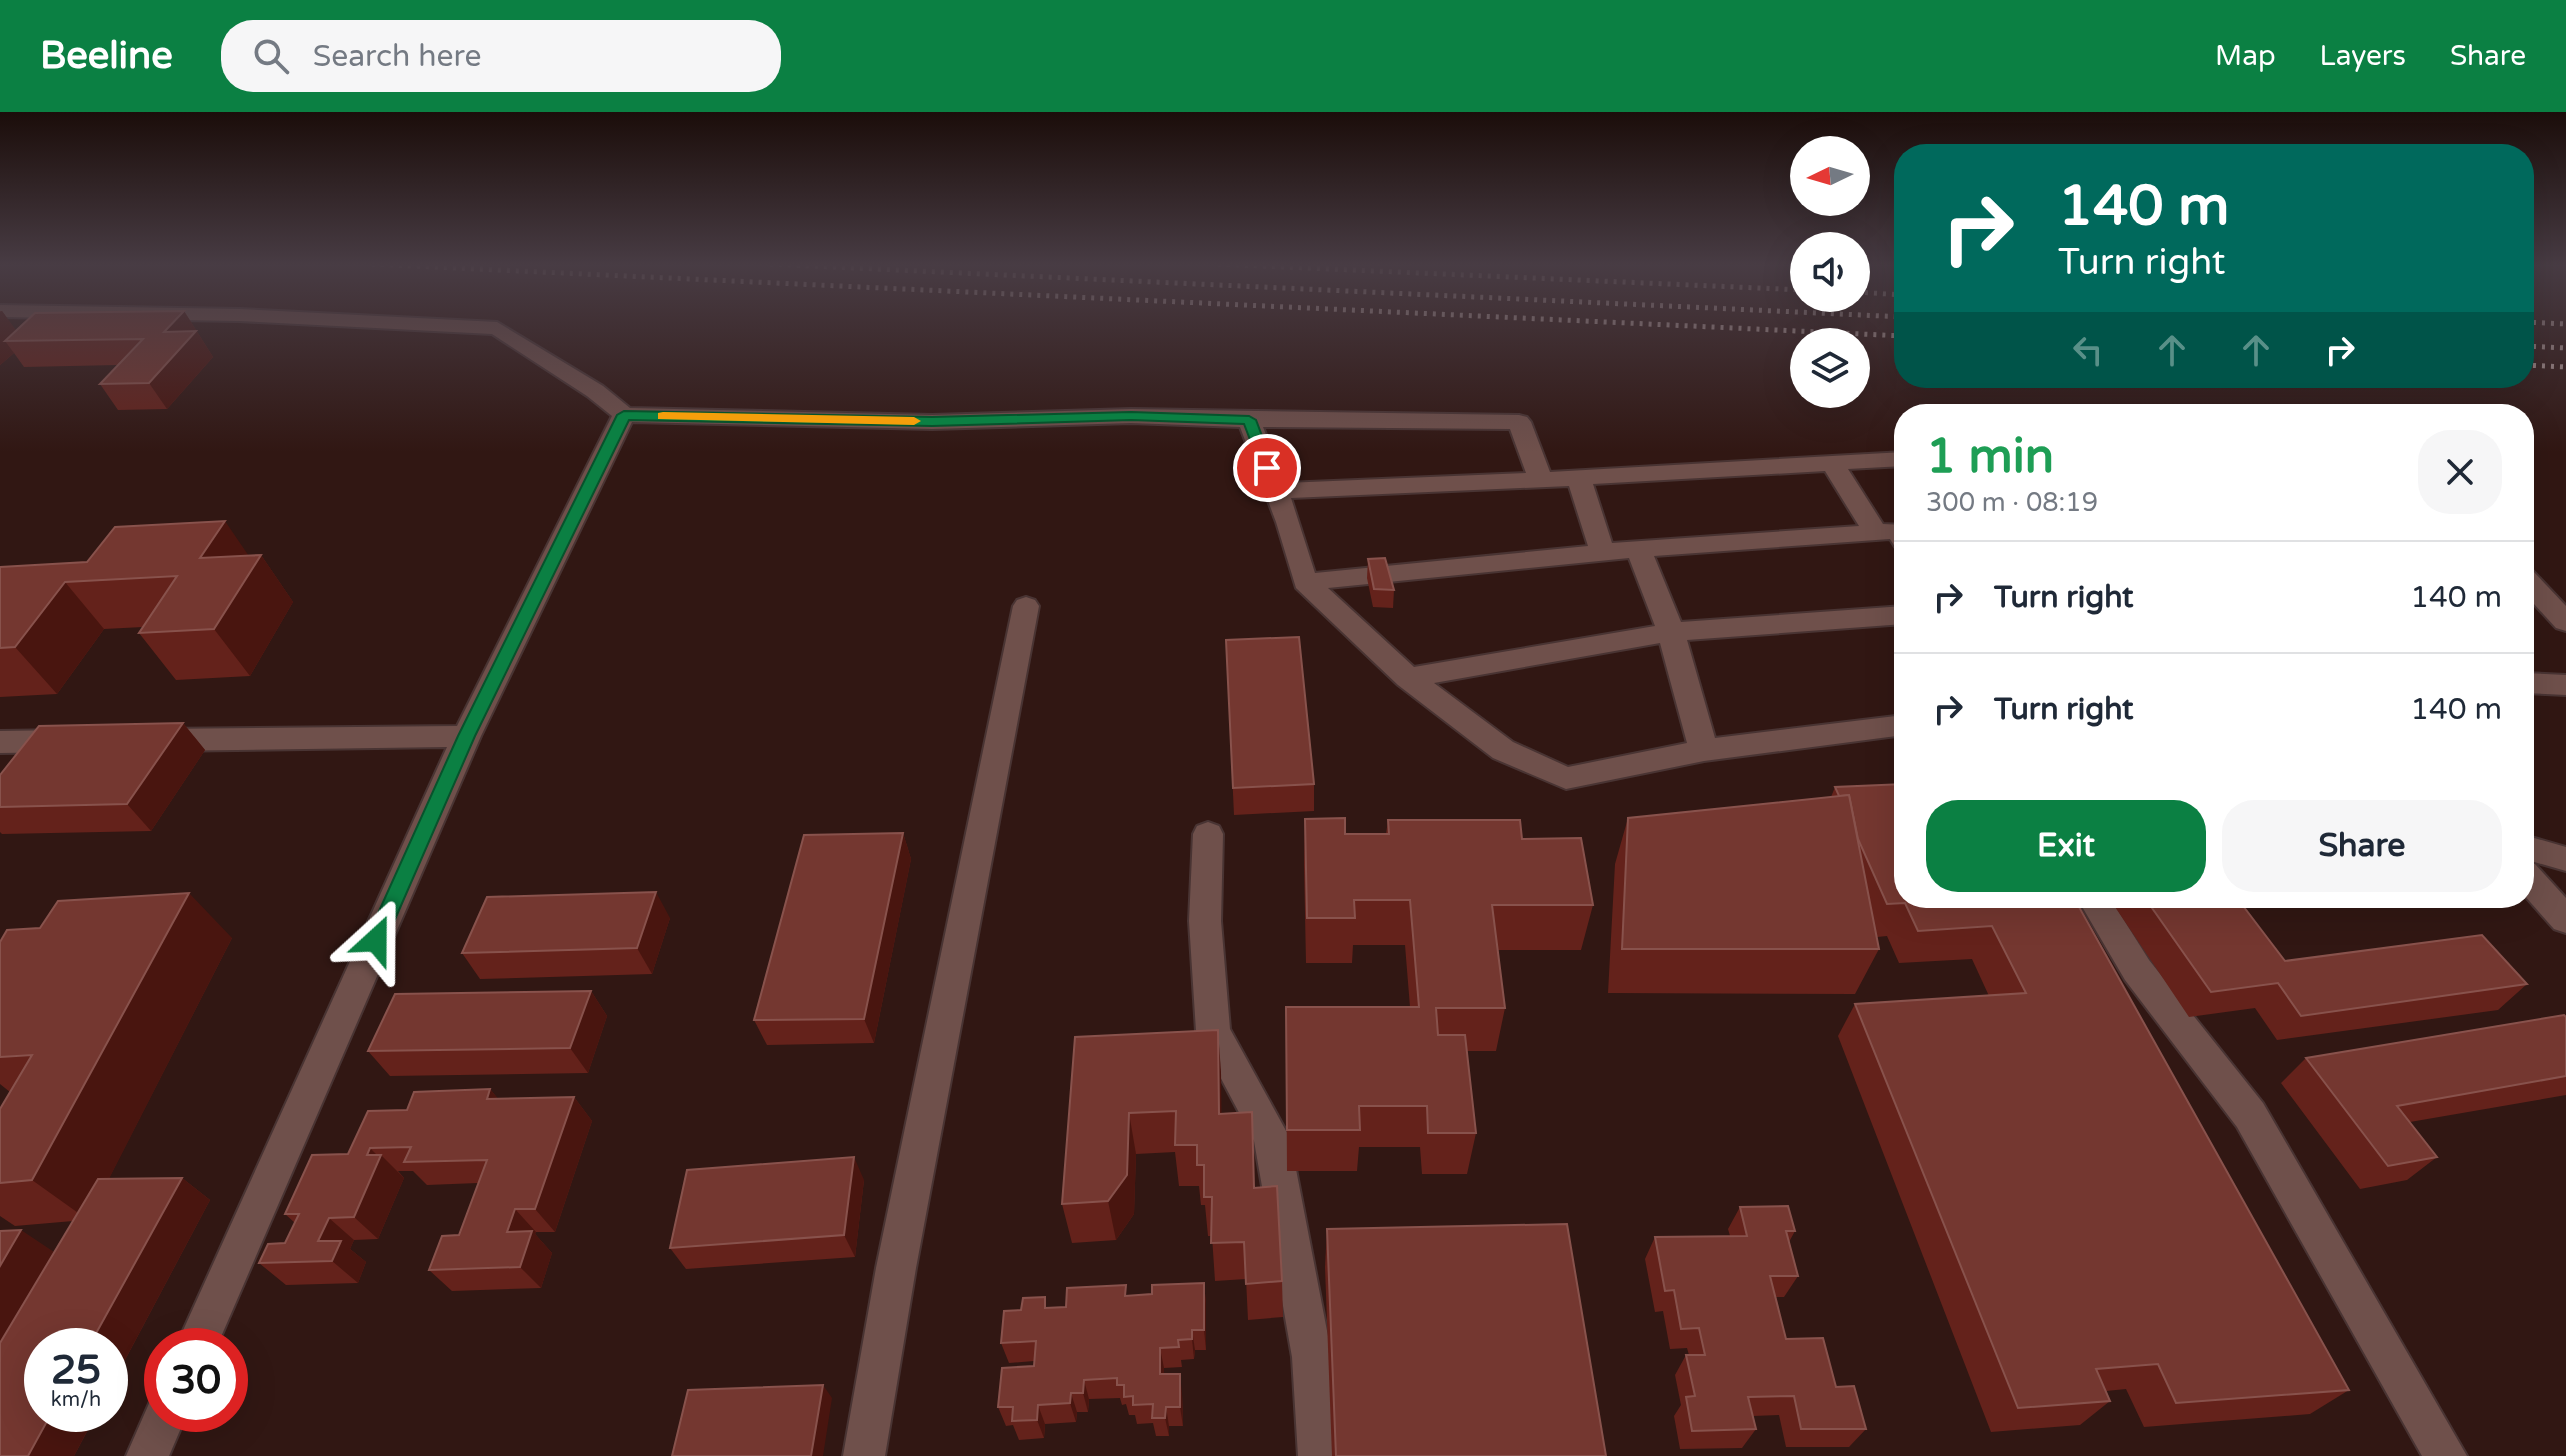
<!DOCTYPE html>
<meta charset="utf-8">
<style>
:root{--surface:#fff;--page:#f6f6f7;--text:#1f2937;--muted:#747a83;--line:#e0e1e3;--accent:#0b8043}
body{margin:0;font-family:"Varela Round",sans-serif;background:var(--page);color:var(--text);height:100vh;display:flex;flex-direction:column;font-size:30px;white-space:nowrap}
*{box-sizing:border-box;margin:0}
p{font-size:26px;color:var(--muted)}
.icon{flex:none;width:44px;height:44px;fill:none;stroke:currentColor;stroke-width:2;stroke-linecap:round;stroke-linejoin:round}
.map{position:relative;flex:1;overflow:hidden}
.panel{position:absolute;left:1894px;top:292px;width:640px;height:504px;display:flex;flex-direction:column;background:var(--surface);border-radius:32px;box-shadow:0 8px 32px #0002}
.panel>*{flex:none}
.guide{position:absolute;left:1894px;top:32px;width:640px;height:244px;border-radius:32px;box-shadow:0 8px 32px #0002;background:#00695c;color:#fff;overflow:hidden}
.needle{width:52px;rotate:265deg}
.controls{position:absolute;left:1790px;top:24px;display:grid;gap:16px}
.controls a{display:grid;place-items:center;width:80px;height:80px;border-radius:50%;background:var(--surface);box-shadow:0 8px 32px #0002;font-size:40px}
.speed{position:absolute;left:24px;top:1216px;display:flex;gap:16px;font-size:40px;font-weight:700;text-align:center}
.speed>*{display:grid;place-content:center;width:104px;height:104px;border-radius:50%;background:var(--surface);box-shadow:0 8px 32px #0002;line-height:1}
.speed small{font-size:20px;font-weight:400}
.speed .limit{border:12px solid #d22;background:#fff;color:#111}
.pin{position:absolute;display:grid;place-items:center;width:68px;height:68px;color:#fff;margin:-34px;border:4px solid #fff;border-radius:50%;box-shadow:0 2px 8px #0007}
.me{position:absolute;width:88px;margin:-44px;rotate:24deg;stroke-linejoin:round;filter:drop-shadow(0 0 6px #0008)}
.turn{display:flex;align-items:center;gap:28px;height:168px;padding:0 32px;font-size:36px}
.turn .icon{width:104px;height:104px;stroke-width:2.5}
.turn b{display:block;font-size:56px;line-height:68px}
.lanes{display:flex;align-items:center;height:76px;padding:0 32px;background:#0003;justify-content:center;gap:40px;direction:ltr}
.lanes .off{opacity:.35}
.round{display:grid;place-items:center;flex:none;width:84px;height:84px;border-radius:32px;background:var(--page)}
.summary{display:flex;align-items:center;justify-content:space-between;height:136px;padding:0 32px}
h1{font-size:48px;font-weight:800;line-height:60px;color:#1e9e55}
.action{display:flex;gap:16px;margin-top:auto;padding:16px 32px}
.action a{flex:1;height:92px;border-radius:32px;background:var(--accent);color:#fff;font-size:32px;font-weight:800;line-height:92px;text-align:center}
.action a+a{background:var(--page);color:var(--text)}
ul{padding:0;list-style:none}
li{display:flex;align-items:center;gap:24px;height:112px;padding:0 32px;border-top:2px solid var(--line)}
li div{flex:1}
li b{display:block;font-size:30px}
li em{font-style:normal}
header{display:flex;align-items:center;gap:48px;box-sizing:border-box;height:112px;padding:0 40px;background:var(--accent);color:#fff}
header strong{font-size:38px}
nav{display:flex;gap:44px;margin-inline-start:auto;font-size:28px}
.search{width:560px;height:72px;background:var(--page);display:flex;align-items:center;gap:20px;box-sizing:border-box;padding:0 28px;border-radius:32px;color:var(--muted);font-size:30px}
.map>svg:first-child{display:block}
</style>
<header>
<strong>Beeline</strong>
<div class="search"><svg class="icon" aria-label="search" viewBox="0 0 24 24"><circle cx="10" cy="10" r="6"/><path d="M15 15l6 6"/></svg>Search here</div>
<nav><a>Map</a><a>Layers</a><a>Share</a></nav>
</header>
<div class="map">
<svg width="2566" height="1344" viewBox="0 0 2566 1344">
<rect width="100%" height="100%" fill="#311713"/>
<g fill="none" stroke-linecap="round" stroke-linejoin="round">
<g stroke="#493433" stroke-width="4">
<g id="minor">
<path d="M0 193 239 197 497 210 603 274 630 296 932 303 1131 297 1519 303 1527 305 1531 310 1550 360 1904 340V354L1848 357 1883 412 1904 413V437L1895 435 1890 427 1654 444 1681 510 1904 494V512L1687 528 1715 626 1904 603V623L1704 649 1566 677 1493 646 1398 573 1296 476 1276 410 1240 315 1131 311 932 317 632 310 481 624 217 1234H176L447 635 158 639 148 635 143 628 148 621 158 617 457 614 612 304 587 284 492 222 239 209 0 205ZM1263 315 1510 317 1526 361 1285 371ZM1825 359 1859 414 1612 431 1593 372ZM1569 374 1588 434 1315 461 1291 386ZM1629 446 1655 514 1414 555 1328 476ZM1660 531 1687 631 1568 655 1513 630 1434 571Z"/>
<polygon points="2524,457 2533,459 2566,494 2566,519 2556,516 2524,481"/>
<polygon points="1026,485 1035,488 1039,494 916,1156 885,1344 843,1344 876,1156 1013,494 1017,488"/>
<polygon points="2524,561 2566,563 2566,583 2524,581"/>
<polygon points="66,618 76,622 81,629 76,636 66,640 0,641 0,619"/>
<polygon points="1208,710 1219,714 1223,722 1221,809 1230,917 1290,1026 1332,1245 1340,1344 1298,1344 1292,1245 1254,1029 1196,919 1189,809 1193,722 1197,714"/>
<polygon points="2524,723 2566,735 2566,759 2524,747"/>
<polygon points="2524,749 2535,752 2566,786 2566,821 2554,817 2524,783"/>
<polygon points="2077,786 2110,786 2149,848 2263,991 2467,1344 2422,1344 2237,1015 2125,868"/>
<polygon points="162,1283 162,1302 187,1302 169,1344 126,1344 151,1287"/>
</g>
</g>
<use href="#minor" fill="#6f504b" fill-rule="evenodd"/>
<g stroke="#b9a39f" stroke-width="5" stroke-dasharray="3 6" stroke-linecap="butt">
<polyline points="372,152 1904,224"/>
<polyline points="770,152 1904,205"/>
<polyline points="1218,152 1804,178"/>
<polyline points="1856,180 1904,183"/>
<polyline points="2524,210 2566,212"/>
<polyline points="2524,234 2566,236"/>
<polyline points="2524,253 2566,255"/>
</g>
</g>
<g fill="#64221b">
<polygon points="0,199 2,199 16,219 184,199 213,245 167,297 118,298 100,272 118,253 24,255 14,241 0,253"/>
<polygon points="261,443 293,490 250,564 176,568 139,521 143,515 104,517 57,582 0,585 0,455"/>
<polygon points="1368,447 1394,478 1393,496 1373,495 1367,466"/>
<polygon points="1226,528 1314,672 1314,699 1234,703"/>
<polygon points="183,611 205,638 151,719 2,722 0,720 0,663"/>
<polygon points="1835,675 2074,786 2349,1278 2310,1302 2144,1315 2126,1277 2106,1279 2110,1289 2080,1313 1991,1320 1838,924 1855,892 1989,884 1972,847 1899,851 1887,824 1877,825 1879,837 1855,882 1608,881 1615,752 1628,706 1831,685"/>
<polygon points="1305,707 1345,722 1386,722 1388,708 1522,727 1593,793 1581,838 1498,838 1505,896 1496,939 1467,939 1476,1021 1467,1062 1422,1062 1420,1035 1359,1035 1357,1059 1287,1059 1286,895 1410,895 1405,833 1353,833 1352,851 1306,851 1304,753"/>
<polygon points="903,721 911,747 874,931 767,933 754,908"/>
<polygon points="2109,786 2237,786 2285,849 2527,872 2498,898 2277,928 2255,896 2189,905"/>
<polygon points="670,806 652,862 480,867 462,841"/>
<polygon points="232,826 109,1066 182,1066 210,1088 74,1344 0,1344 54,1140 73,1109 15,1114 0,1104 0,997 10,980 0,972 0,830"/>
<polygon points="591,879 607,904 588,961 390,964 368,939"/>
<polygon points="2566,905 2566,983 2410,1010 2437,1045 2407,1068 2360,1077 2281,971 2306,946"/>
<polygon points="1075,925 1221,960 1221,1002 1255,1076 1282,1169 1283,1205 1248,1208 1246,1167 1215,1169 1212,1124 1208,1124 1205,1093 1201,1093 1199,1074 1179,1074 1175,1040 1136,1042 1134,1102 1116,1128 1072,1131 1062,1092"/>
<polygon points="490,977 498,987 574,985 592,1009 555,1120 536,1120 535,1122 552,1141 541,1176 452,1179 429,1158 459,1123 478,1071 427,1073 413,1059 398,1059 404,1066 378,1127 354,1128 350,1137 366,1150 358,1171 286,1173 259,1151 285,1131 295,1111 285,1102 348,1042 407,998"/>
<polygon points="864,1068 855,1145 686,1157 670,1136"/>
<polygon points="1740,1095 1795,1119 1789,1130 1798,1164 1784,1185 1776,1185 1786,1227 1836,1275 1866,1317 1849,1335 1786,1335 1779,1303 1753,1304 1756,1317 1742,1336 1680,1337 1674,1304 1681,1293 1675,1263 1686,1243 1689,1243 1687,1236 1670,1237 1663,1199 1655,1200 1645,1147 1655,1125 1730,1124 1728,1117"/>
<polygon points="1327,1117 1606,1344 1332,1344 1325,1155"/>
<polygon points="1204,1171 1206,1192 1206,1238 1195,1238 1194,1247 1181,1248 1182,1255 1164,1256 1164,1262 1182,1281 1183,1314 1169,1314 1169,1324 1156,1324 1153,1311 1137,1312 1135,1303 1129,1303 1126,1292 1122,1293 1120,1286 1089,1287 1088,1300 1077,1300 1076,1310 1045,1312 1044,1326 1019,1328 1013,1313 1006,1314 998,1295 1034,1254 1034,1249 1009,1251 1001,1231 1048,1196 1066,1195 1128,1184 1152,1182"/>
</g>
<g fill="#49150f">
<polygon points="2,199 24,229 5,229 14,241 0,253 0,200"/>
<polygon points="184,199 213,245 167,297 149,271 164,220"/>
<polygon points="225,409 255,453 261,443 293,490 250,564 214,517 200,446"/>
<polygon points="65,470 104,517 57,582 15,535"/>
<polygon points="183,611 205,638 151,719 127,692"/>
<polygon points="903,721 911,747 874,931 864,907"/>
<polygon points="656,780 670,806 652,862 637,836"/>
<polygon points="189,781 232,826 88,1108 32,1068"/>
<polygon points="591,879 607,904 588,961 570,936"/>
<polygon points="1218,918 1221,960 1222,1043 1219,1002"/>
<polygon points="490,977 510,1001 487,987"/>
<polygon points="574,985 592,1009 555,1120 535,1097"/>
<polygon points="1129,1001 1136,1042 1134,1102 1116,1128 1108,1089"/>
<polygon points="370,1036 380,1046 381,1043 404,1066 378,1127 354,1105 367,1043"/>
<polygon points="854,1045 864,1068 855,1145 844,1123"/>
<polygon points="182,1066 210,1088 110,1276 110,1234 89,1234"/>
<polygon points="515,1097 536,1120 535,1122 552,1141 541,1176 520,1155 507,1120"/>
<polygon points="329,1106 354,1128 350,1137 366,1150 358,1171 332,1149 318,1129"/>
<polygon points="21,1118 54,1140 0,1237 0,1154"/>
<polygon points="1204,1171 1206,1192 1206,1238 1204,1218"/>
<polygon points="1192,1218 1195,1238 1194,1247 1192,1227"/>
<polygon points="1160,1236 1164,1256 1164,1282 1160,1262"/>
<polygon points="1180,1262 1182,1281 1183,1314 1180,1295"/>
<polygon points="1084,1268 1089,1287 1088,1300 1083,1281"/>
<polygon points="823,1273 832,1286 823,1344 811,1344"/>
<polygon points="1071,1281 1077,1300 1076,1310 1070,1291"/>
<polygon points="1038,1293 1045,1312 1044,1326 1037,1308"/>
<polygon points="1166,1295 1169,1314 1169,1324 1165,1306"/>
<polygon points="51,1302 96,1302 74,1344 28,1344"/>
</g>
<g fill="#743730" stroke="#88524c" stroke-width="2">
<polygon points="184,199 164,220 196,219 149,271 100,272 143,227 5,229 35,201"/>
<polygon points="225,409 200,446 261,443 214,517 139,521 177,464 65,470 15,535 0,536 0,455 87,450 115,415"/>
<polygon points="1385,446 1394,478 1374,477 1368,447"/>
<polygon points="1299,525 1314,672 1233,676 1226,528"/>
<polygon points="183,611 127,692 0,695 0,663 39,614"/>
<polygon points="1904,672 1904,786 2074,786 2349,1278 2176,1291 2158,1252 2096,1257 2110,1289 2018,1296 1855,892 2026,881 1992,814 1918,819 1905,791 1887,792 1858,727 1849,683 1839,684 1835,675"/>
<polygon points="1849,683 1879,837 1622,837 1628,706"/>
<polygon points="1345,706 1345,722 1389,722 1388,708 1520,708 1522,727 1581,726 1593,793 1492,793 1505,896 1436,896 1438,923 1465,923 1476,1021 1428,1021 1427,994 1359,994 1360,1018 1287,1018 1286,895 1419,895 1410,788 1354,788 1355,806 1307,806 1305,707"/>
<polygon points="903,721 864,907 754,908 804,723"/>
<polygon points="656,780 637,836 462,841 487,785"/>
<polygon points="189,781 32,1068 0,1071 0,997 32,943 0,945 0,830 7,818 40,816 58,789"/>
<polygon points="2145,786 2237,786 2285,849 2482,823 2527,872 2301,904 2278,871 2211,880"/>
<polygon points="591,879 570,936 368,939 395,882"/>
<polygon points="2564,903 2566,905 2566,964 2397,994 2437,1045 2388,1054 2306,946"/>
<polygon points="1218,918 1219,1002 1252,1000 1254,1076 1277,1074 1282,1169 1246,1172 1244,1130 1211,1131 1212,1085 1204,1085 1204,1053 1197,1053 1197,1033 1175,1033 1176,999 1129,1001 1127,1063 1108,1089 1062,1092 1075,925"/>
<polygon points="490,977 487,987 574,985 535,1097 515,1097 507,1120 532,1119 520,1155 429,1158 442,1124 459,1123 487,1048 404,1050 411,1035 370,1036 367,1043 381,1043 354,1105 329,1106 318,1129 341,1129 332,1149 259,1151 268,1132 285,1131 299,1102 285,1102 312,1043 348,1042 368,999 407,998 414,980"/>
<polygon points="854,1045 844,1123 670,1136 687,1058"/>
<polygon points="182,1066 89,1234 42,1234 42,1302 51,1302 28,1344 0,1344 0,1231 98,1067"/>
<polygon points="1788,1094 1795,1119 1786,1119 1798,1164 1770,1164 1786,1227 1823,1226 1836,1275 1854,1274 1866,1317 1801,1317 1794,1284 1748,1285 1756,1317 1692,1319 1686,1285 1695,1284 1686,1243 1705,1243 1699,1216 1681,1217 1674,1178 1665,1179 1655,1125 1747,1124 1740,1095"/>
<polygon points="1567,1112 1606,1344 1336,1344 1327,1117"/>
<polygon points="21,1118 0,1154 0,1119"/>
<polygon points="1204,1171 1204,1218 1192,1218 1192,1227 1178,1228 1179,1235 1160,1236 1160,1262 1180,1262 1180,1295 1166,1295 1165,1306 1152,1306 1153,1292 1133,1293 1133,1284 1124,1285 1124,1273 1117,1273 1117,1266 1084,1268 1083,1281 1071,1281 1070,1291 1038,1293 1037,1308 1012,1309 1013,1295 998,1295 1002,1256 1034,1254 1036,1229 1001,1231 1004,1199 1021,1198 1023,1186 1045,1185 1045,1196 1066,1195 1067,1176 1126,1173 1125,1184 1152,1182 1152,1173"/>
<polygon points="823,1273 811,1344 672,1344 688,1278"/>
</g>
<linearGradient id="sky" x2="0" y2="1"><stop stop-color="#1b0d0a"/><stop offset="0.45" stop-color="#483c44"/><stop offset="1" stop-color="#483c44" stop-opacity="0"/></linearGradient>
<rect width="2566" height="340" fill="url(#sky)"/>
<polygon fill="#0b8043" stroke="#07532c" stroke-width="2" points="624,299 932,305 1131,300 1249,304 1256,308 1274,356 1267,360 1262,359 1244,312 1131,308 932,314 629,308 475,624 386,828 383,833 369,833 366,828 458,624 617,303"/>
<polygon fill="#f59e0b" points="663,300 914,305 921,309 914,313 658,307 658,301"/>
</svg>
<div class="controls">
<a><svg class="needle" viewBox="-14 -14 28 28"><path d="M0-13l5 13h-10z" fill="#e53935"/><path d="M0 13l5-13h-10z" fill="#747a83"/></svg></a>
<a><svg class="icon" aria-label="sound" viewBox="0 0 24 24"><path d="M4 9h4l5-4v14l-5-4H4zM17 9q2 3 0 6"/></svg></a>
<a><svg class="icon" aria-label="layers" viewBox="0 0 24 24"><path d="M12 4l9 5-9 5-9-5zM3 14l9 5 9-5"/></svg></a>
</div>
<div class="speed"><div>25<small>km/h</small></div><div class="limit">30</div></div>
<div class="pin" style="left:1267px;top:356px;background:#d93025"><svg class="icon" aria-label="arrive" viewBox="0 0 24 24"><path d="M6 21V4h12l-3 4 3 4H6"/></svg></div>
<svg class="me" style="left:376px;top:828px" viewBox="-20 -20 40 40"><path d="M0-17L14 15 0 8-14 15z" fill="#0b8043" stroke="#fff" stroke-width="4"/></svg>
<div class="guide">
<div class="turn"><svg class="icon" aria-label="right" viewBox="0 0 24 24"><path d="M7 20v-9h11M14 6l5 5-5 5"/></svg><div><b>140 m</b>Turn right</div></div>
<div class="lanes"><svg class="icon off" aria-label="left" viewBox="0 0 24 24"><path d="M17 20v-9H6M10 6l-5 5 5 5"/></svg><svg class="icon off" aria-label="ahead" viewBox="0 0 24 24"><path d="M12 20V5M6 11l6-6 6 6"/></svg><svg class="icon off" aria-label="ahead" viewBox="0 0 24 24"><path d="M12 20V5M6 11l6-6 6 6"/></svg><svg class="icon" aria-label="right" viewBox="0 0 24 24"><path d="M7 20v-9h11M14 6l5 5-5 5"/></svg></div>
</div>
<section class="panel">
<div class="summary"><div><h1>1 min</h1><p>300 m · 08:19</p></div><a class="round"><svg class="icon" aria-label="close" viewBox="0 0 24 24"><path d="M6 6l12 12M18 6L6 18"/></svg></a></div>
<ul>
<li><svg class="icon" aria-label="right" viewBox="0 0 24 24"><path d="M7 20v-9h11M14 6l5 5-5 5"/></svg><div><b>Turn right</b></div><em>140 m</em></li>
<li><svg class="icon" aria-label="right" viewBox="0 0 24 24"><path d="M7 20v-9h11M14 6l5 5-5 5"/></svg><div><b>Turn right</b></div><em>140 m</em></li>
</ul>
<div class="action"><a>Exit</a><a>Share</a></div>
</section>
</div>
